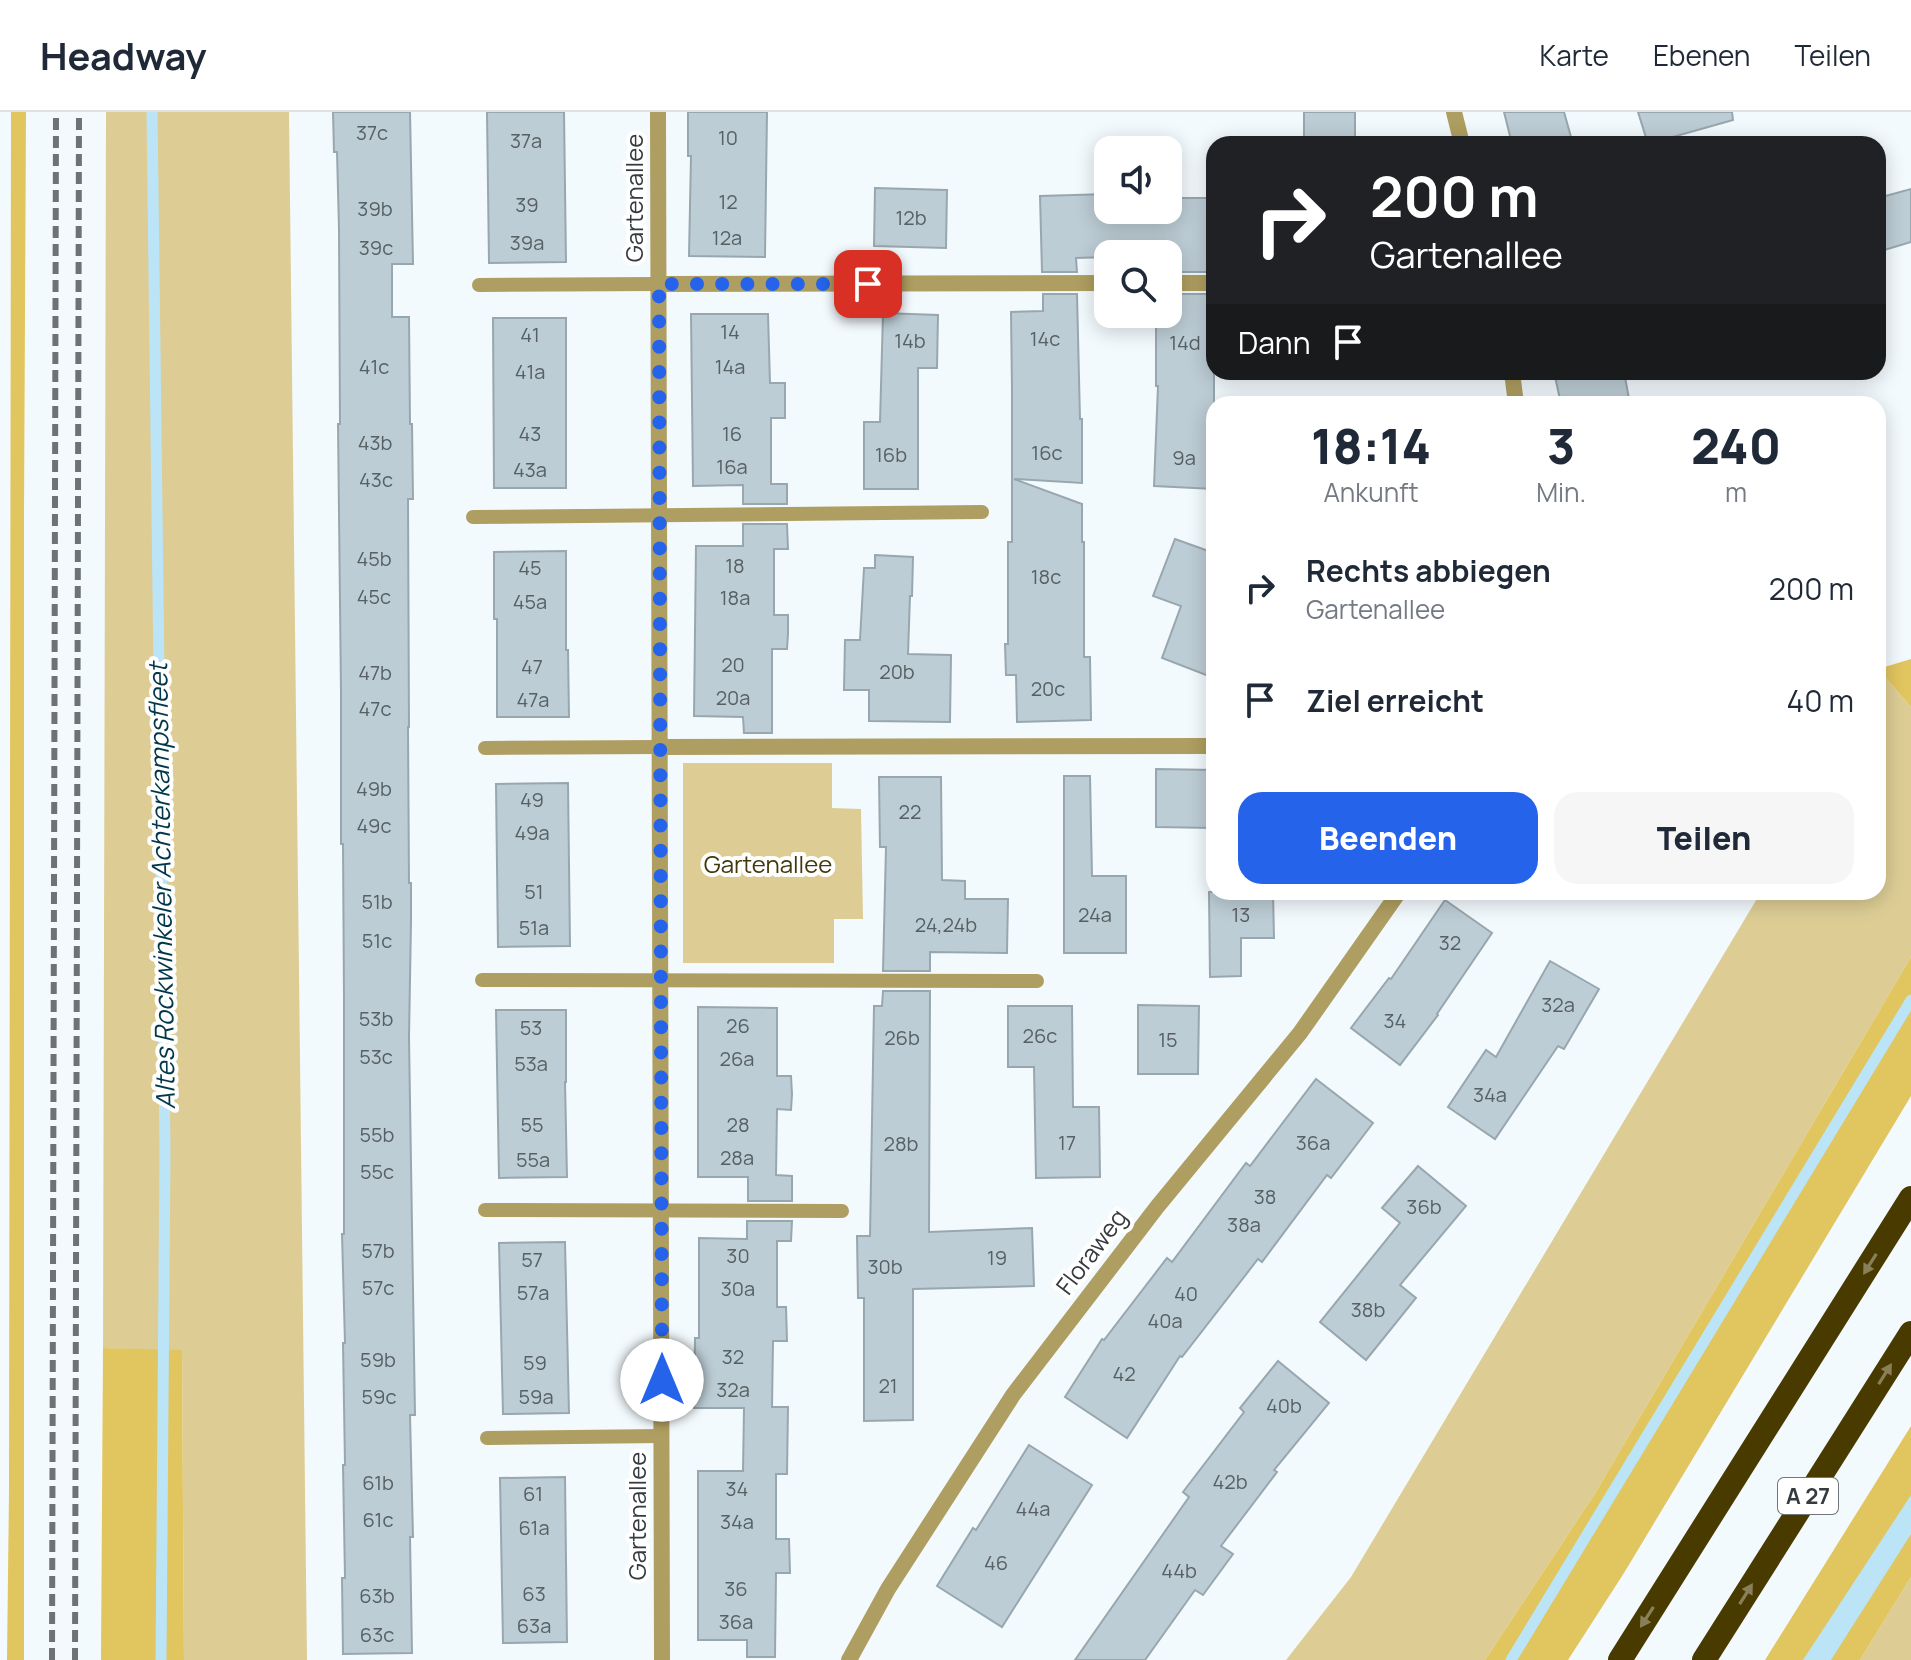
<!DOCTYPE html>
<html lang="de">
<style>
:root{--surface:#fff;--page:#f6f6f7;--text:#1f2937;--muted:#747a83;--line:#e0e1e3;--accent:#2563eb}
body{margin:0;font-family:Manrope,sans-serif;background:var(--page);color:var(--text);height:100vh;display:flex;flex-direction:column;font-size:30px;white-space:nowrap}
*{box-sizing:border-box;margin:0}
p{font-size:26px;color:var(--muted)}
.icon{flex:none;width:44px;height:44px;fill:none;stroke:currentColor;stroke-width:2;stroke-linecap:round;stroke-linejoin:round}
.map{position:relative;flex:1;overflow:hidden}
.sheet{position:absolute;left:1206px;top:284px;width:680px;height:504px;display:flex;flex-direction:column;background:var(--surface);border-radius:24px;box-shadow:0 4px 20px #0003}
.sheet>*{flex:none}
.guide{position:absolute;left:1206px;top:24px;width:680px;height:244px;border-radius:24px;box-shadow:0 4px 20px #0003;background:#202124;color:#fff;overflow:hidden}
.fabs{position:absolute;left:1094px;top:24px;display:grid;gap:16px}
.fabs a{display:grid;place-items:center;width:88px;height:88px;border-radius:16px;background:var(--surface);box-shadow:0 4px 20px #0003;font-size:40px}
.pin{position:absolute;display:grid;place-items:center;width:68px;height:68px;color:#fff;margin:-34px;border-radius:16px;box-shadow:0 4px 12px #0006}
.me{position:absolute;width:88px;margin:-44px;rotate:0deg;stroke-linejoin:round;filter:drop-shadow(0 0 6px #0008)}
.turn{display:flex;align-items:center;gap:28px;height:168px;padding:0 32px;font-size:36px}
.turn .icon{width:104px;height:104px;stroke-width:2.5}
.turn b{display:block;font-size:56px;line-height:68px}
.then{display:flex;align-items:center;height:76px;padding:0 32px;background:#0003;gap:16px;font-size:30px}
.eta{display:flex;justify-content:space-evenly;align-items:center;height:136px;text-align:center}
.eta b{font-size:48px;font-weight:800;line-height:56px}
.action{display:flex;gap:16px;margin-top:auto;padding:16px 32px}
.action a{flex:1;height:92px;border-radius:24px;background:var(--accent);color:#fff;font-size:32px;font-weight:800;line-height:92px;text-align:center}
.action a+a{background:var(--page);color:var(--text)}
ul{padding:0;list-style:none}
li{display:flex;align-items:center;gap:24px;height:112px;padding:0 32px}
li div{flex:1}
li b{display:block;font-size:30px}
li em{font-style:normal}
header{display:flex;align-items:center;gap:48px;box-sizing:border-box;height:112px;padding:0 40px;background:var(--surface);border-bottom:2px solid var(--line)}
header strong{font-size:38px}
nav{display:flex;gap:44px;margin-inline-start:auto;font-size:28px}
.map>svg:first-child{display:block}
</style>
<header>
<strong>Headway</strong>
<nav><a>Karte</a><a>Ebenen</a><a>Teilen</a></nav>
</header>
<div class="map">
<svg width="1911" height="1548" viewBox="0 0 1911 1548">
<rect width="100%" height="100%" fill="#f3fafd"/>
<g fill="#ddcd95">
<polygon points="106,0 289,0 307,1548 184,1548 182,1239 103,1236"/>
<polygon points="1878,557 1911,595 1911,845 1594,1383 1485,1548 1286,1548 1351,1465 1761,780 1878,780"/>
<polygon points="683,651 832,651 832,696 861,697 863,807 834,807 834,851 683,851"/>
<polygon points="1911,1465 1911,1548 1860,1548"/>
</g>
<g fill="#e1c55f">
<polygon points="11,0 26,0 24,402 24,1548 7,1548 9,1380"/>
<polygon points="1911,547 1911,595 1878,557"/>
<polygon points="1911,845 1911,984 1624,1461 1568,1548 1485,1548 1594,1383"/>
<polygon points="103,1236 182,1238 184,1548 101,1548"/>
<polygon points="1911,1314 1911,1465 1860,1548 1765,1548"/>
</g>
<polygon fill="#bbe4f7" points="1911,1383 1911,1422 1831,1548 1803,1548"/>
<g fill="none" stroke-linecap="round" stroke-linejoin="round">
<g stroke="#bbe4f7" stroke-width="11">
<polyline points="152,0 165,1039 161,1548"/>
<polyline points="1511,1548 1911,888"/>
</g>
</g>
<g fill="#bdcdd5" stroke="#98a7af" stroke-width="2">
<polygon points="333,0 410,0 413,152 392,152 392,205 409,205 410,312 412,312 413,387 408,387 409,615 408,615 409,771 411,771 411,809 409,926 415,1303 410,1303 413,1425 410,1425 412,1541 343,1542 342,1466 345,1466 343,1353 345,1353 343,1231 345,1231 342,1122 344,1122 344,888 343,732 341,732 341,580 338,312 340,312 339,117 337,40 334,40"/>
<polygon points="487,0 564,0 566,150 489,151"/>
<polygon points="688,0 767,0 765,145 689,144 691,44 688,44"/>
<rect x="1304" y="0" width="51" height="32"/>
<polygon points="1504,0 1564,0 1573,32 1512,32"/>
<polygon points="1638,0 1732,0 1733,8 1648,32"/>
<polygon points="875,76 947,78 946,136 874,134"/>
<polygon points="1911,77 1911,130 1878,140 1878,86"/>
<polygon points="1108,82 1108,98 1168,98 1168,86 1214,86 1214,160 1168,160 1168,142 1108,142 1108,145 1076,146 1077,160 1042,160 1040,84"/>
<polygon points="1043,182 1077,182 1080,307 1082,307 1082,371 1014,367 1082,392 1082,430 1084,430 1084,545 1090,545 1091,608 1017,610 1016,563 1006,563 1005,532 1008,532 1008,430 1012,430 1012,278 1011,200 1043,199"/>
<polygon points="1168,182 1214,182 1214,377 1154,374 1158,274 1156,274 1156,202 1168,202"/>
<polygon points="883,201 938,203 937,256 918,256 918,377 864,377 864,310 880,310"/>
<polygon points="691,202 768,202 770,271 785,271 785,306 771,306 771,372 787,372 787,392 743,392 743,373 693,374"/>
<polygon points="493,206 566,206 566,376 494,376"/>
<polygon points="1554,260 1624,260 1630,292 1561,292"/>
<polygon points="743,412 787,412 788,437 774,437 774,503 788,503 788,522 787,537 772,537 772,621 744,621 743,605 694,604 696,434 743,434"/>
<polygon points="1175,427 1214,441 1214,566 1162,546 1181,494 1153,484"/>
<polygon points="566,439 566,538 568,538 569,605 497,605 497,507 494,507 494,440"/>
<polygon points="875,443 913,445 912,484 910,484 908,542 951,543 950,610 869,609 869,578 844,578 845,528 860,528 864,456 875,456"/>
<polygon points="1156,657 1214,658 1214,716 1156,715"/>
<polygon points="1064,664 1090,664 1092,764 1126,764 1126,841 1064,841"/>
<polygon points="879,665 941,665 942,768 965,769 965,787 1008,787 1007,841 930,840 930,859 883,859 886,735 880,735"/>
<polygon points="568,671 570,834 498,835 496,672"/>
<polygon points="1209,780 1273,780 1274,826 1241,826 1241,864 1210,865"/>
<polygon points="1445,788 1492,821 1437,902 1438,903 1400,953 1351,916 1389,866 1391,867"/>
<polygon points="1550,849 1599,877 1564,937 1558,934 1495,1027 1448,995 1486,938 1496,945"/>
<polygon points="883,879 930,879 929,1120 1032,1116 1034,1174 913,1177 913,1308 864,1309 864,1186 858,1186 857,1124 870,1124 874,894 882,894"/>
<polygon points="1138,893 1199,894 1198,962 1138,962"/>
<polygon points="1008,894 1072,894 1073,995 1099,995 1100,1065 1036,1066 1034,955 1008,955"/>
<polygon points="698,895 777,896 777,964 791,964 792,982 791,998 777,997 776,1063 792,1064 792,1089 748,1089 748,1065 698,1065"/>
<polygon points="496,898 566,898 566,970 565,970 567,1065 499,1066"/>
<polygon points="1316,967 1373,1011 1331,1066 1327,1063 1262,1150 1258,1147 1182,1245 1180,1244 1127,1326 1065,1285 1102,1227 1104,1228 1167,1146 1172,1150 1246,1051 1250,1054"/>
<polygon points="1418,1054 1466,1094 1400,1173 1416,1186 1366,1248 1320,1210 1400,1111 1382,1096"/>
<polygon points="747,1109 792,1109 791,1129 777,1129 777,1195 786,1195 787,1229 773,1229 772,1295 788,1295 787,1362 776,1362 776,1427 789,1427 790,1461 776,1461 775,1545 747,1545 747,1528 698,1528 698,1359 743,1359 744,1296 694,1296 695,1226 699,1226 699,1126 747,1127"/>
<polygon points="565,1130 569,1301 503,1302 499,1131"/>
<polygon points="1278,1249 1329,1291 1274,1358 1277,1360 1221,1434 1233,1442 1203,1483 1195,1478 1145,1548 1075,1548 1189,1385 1183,1380 1244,1300 1240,1296"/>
<polygon points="1029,1333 1092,1373 1002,1515 937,1474 973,1416 976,1418"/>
<polygon points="565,1365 567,1530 503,1531 500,1366"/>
</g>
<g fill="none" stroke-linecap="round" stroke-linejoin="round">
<g stroke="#af9e61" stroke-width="14">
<polyline points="479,173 659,172"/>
<polyline points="473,405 982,400"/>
<polyline points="485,636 660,635"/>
<polyline points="482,868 1037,869"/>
<polyline points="485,1098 842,1099"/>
<polyline points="487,1326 662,1324"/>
</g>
<g stroke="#af9e61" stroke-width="16">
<polyline points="658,0 662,1548"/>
<polyline points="1454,0 1462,32"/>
<polyline points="1168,171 1214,171"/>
<polyline points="659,172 1108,171"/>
<polyline points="1512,260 1516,292"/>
<polyline points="660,635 1214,634"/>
<polyline points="849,1548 888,1477 1013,1283 1157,1095 1300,921 1399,780"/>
</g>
<g stroke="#493b00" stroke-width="24">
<polyline points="1620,1548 1911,1086"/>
<polyline points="1704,1548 1911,1221"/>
</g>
<g stroke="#6c7275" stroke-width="6" stroke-dasharray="12 6" stroke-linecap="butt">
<polyline points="52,1548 56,0"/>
<polyline points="75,1548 79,0"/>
</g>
</g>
<defs><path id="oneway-solid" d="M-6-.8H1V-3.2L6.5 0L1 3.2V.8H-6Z" transform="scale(2)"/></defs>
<g fill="#898059">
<use href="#oneway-solid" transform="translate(1870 1152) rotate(122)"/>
<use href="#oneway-solid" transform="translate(1885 1262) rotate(-58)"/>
<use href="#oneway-solid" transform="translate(1746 1482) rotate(-58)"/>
<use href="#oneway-solid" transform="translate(1647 1505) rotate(123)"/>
</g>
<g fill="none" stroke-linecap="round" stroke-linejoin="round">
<polyline stroke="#2563eb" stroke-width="14" stroke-dasharray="0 25.2" points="662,1268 659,172 868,172"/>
</g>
<g text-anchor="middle" stroke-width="8" stroke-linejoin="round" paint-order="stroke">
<g font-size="20" fill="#576064">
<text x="372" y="28">37c</text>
<text x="728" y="33">10</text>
<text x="526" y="36">37a</text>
<text x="728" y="97">12</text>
<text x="527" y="100">39</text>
<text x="375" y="104">39b</text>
<text x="911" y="113">12b</text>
<text x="727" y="133">12a</text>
<text x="527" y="138">39a</text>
<text x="376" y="143">39c</text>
<text x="730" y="227">14</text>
<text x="530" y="230">41</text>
<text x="1045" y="234">14c</text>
<text x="910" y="236">14b</text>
<text x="1185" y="238">14d</text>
<text x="374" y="262">41c</text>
<text x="730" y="262">14a</text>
<text x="530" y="267">41a</text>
<text x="530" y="329">43</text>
<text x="732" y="329">16</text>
<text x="375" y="338">43b</text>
<text x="1047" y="348">16c</text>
<text x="891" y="350">16b</text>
<text x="1184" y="353">9a</text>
<text x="732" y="362">16a</text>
<text x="530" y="365">43a</text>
<text x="376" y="375">43c</text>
<text x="374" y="454">45b</text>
<text x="735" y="461">18</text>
<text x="530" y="463">45</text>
<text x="1046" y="472">18c</text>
<text x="374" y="492">45c</text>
<text x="735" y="493">18a</text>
<text x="530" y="497">45a</text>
<text x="733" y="560">20</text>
<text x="532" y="562">47</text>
<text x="897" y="567">20b</text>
<text x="375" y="568">47b</text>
<text x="1048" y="584">20c</text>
<text x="733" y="593">20a</text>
<text x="533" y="595">47a</text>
<text x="375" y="604">47c</text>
<text x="374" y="684">49b</text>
<text x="532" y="695">49</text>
<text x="910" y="707">22</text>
<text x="374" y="721">49c</text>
<text x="532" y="728">49a</text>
<text x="534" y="787">51</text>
<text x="377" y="797">51b</text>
<text x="1095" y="810">24a</text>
<text x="1241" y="810">13</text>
<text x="946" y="820">24,24b</text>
<text x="534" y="823">51a</text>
<text x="377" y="836">51c</text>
<text x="1450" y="838">32</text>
<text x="1558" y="900">32a</text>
<text x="376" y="914">53b</text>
<text x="1395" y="916">34</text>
<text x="738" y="921">26</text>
<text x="531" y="923">53</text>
<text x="1040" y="931">26c</text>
<text x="902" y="933">26b</text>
<text x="1168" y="935">15</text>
<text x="376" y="952">53c</text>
<text x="737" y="954">26a</text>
<text x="531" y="959">53a</text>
<text x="1490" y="990">34a</text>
<text x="532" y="1020">55</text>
<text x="738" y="1020">28</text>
<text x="377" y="1030">55b</text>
<text x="1067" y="1038">17</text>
<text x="1313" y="1038">36a</text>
<text x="901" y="1039">28b</text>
<text x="737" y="1053">28a</text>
<text x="533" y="1055">55a</text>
<text x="377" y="1067">55c</text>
<text x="1265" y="1092">38</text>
<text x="1424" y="1102">36b</text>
<text x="1244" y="1120">38a</text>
<text x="378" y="1146">57b</text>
<text x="738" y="1151">30</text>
<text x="997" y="1153">19</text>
<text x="532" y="1155">57</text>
<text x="885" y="1162">30b</text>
<text x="378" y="1183">57c</text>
<text x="738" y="1184">30a</text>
<text x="533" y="1188">57a</text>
<text x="1186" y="1189">40</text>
<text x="1368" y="1205">38b</text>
<text x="1165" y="1216">40a</text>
<text x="733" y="1252">32</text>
<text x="378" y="1255">59b</text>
<text x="535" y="1258">59</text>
<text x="1124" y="1269">42</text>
<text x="888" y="1281">21</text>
<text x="733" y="1285">32a</text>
<text x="379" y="1292">59c</text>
<text x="536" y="1292">59a</text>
<text x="1284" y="1301">40b</text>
<text x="1230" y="1377">42b</text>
<text x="378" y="1378">61b</text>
<text x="737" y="1384">34</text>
<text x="533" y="1389">61</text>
<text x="1033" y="1404">44a</text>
<text x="378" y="1415">61c</text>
<text x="737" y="1417">34a</text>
<text x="534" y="1423">61a</text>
<text x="996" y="1458">46</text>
<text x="1179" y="1466">44b</text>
<text x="736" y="1484">36</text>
<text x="534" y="1489">63</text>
<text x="377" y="1491">63b</text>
<text x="736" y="1517">36a</text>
<text x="534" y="1521">63a</text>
<text x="377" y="1530">63c</text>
</g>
<rect fill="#fff" stroke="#727678" stroke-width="2" x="1778" y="1366" width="60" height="36" rx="6"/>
<g font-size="22" font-weight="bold" fill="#353b3e">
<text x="1808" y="1392">A 27</text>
</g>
<g font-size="24" fill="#353b3e" stroke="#fff">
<text transform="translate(635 86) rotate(-90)" y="8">Gartenallee</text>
<text transform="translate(1092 1140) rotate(-53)" y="8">Floraweg</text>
<text transform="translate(638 1404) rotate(-90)" y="8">Gartenallee</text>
</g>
<g font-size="24" fill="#43380b" stroke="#fff">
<text x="768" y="761">Gartenallee</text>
</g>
<g font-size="26" font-style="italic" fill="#00374a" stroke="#fff">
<text transform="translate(162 774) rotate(-91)" y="9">Altes Rockwinkeler Achterkampsfleet</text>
</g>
</g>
</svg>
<div class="fabs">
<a><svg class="icon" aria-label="sound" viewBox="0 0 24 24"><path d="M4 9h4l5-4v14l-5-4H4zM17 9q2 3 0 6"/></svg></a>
<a><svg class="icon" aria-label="search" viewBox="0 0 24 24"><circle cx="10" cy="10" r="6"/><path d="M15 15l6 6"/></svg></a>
</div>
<div class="pin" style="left:868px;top:172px;background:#d93025"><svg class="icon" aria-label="arrive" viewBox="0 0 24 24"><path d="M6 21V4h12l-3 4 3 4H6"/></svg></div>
<svg class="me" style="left:662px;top:1268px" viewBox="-20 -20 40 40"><circle r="19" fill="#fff"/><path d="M0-13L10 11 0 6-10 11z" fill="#2563eb"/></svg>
<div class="guide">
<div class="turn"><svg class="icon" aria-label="right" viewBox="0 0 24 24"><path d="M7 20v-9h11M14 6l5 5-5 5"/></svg><div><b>200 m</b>Gartenallee</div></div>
<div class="then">Dann<svg class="icon" aria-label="arrive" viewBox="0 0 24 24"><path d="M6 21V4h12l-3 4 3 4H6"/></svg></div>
</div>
<section class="sheet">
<div class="eta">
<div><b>18:14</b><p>Ankunft</p></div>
<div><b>3</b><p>Min.</p></div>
<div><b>240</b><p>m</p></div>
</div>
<ul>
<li><svg class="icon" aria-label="right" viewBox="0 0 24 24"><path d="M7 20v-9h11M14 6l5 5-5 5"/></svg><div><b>Rechts abbiegen</b><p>Gartenallee</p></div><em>200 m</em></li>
<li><svg class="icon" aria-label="arrive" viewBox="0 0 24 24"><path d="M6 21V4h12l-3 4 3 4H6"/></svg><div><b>Ziel erreicht</b></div><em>40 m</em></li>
</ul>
<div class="action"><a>Beenden</a><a>Teilen</a></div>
</section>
</div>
